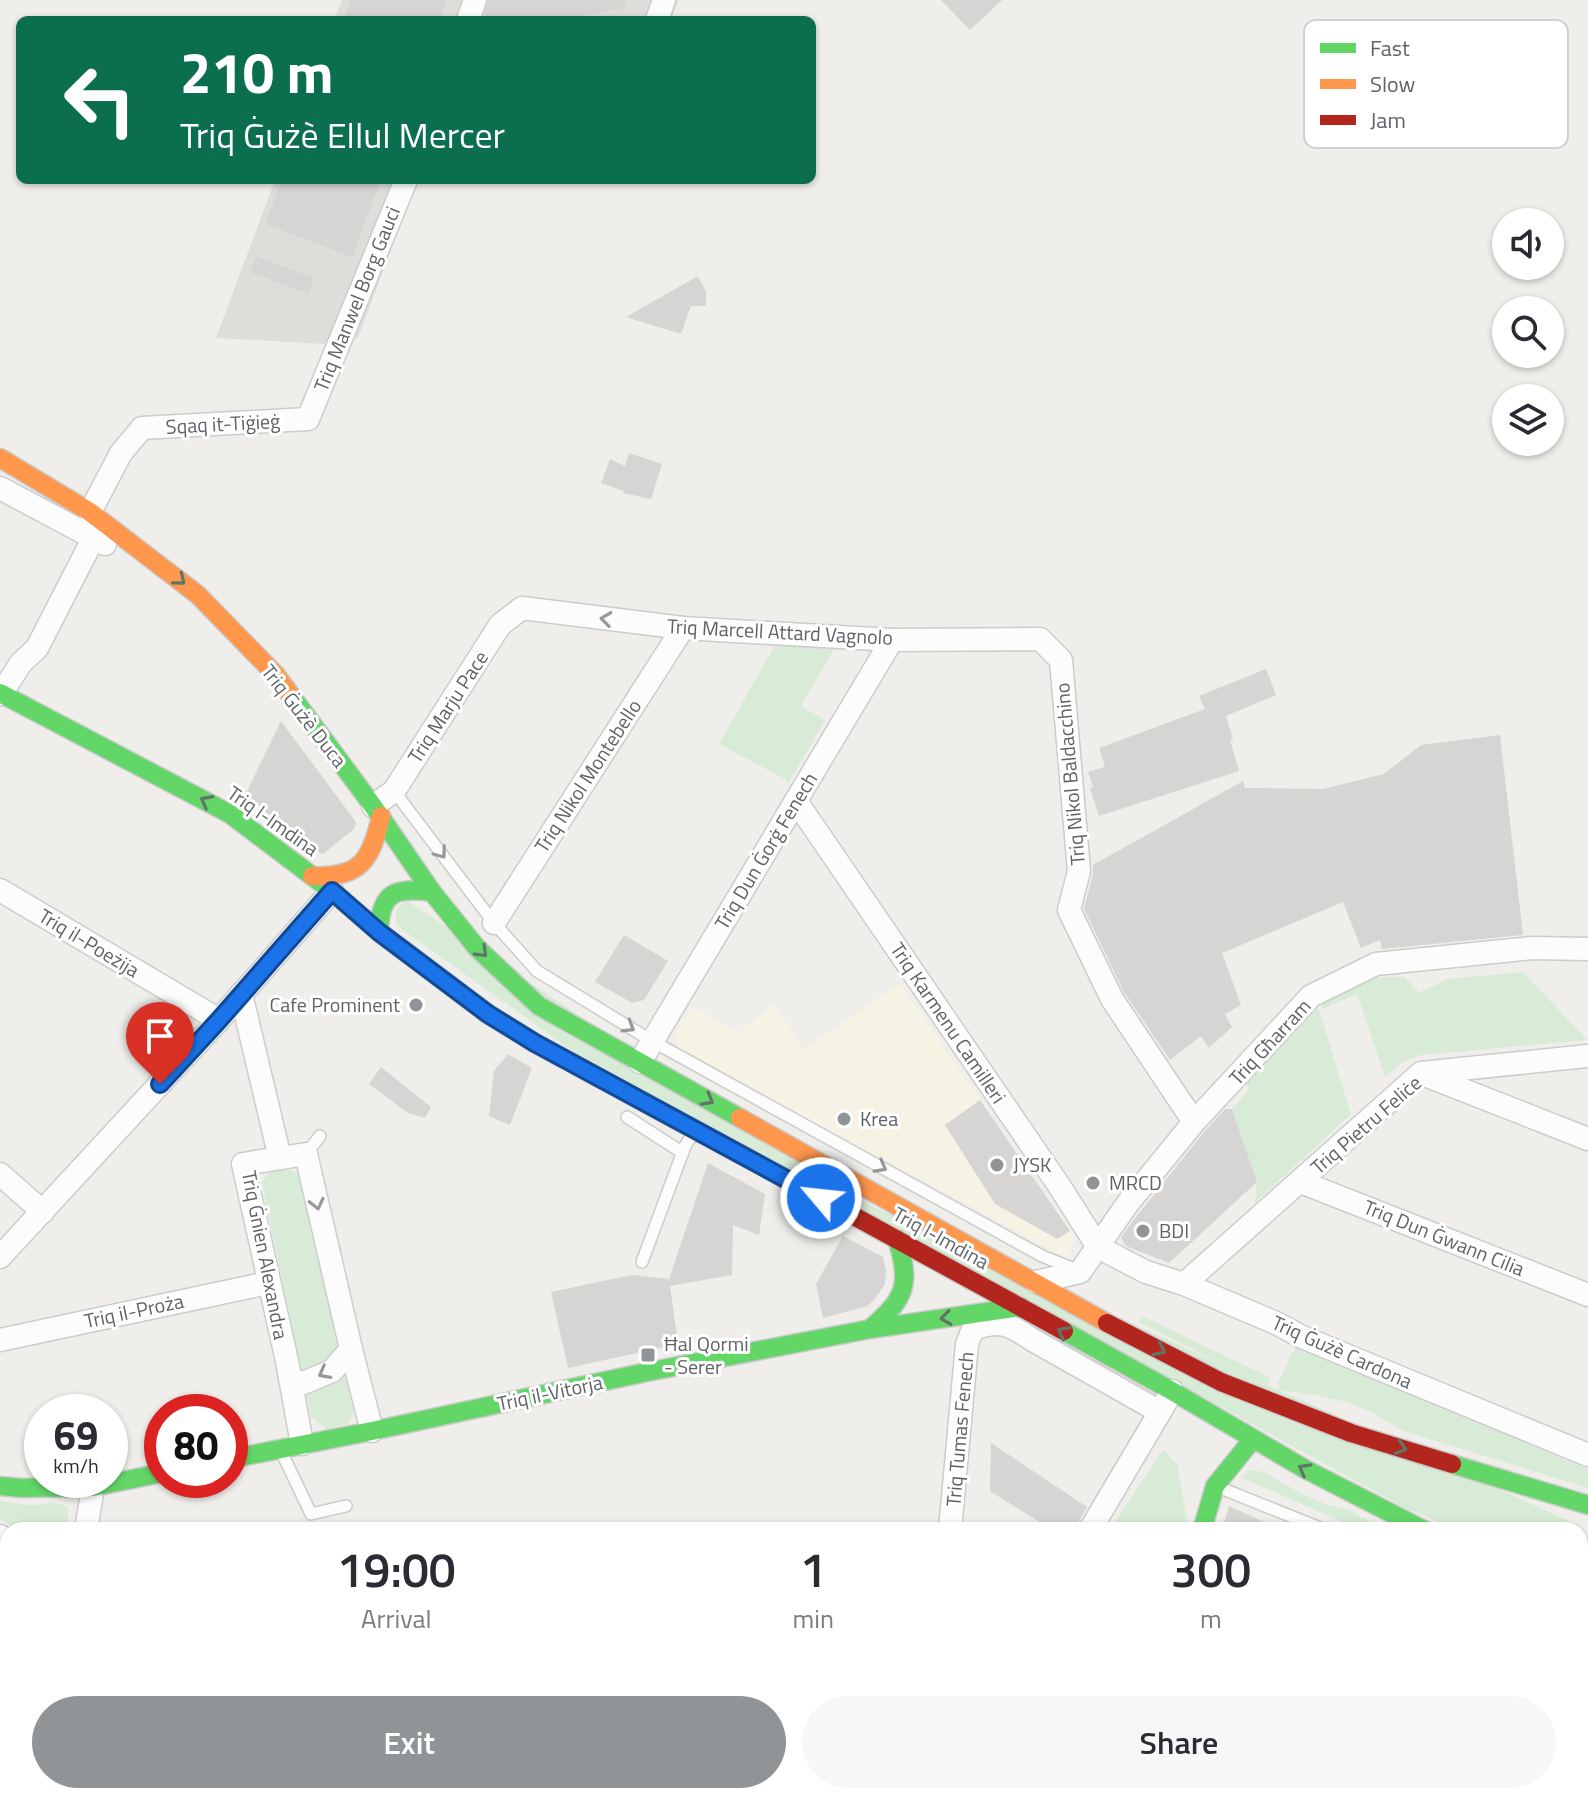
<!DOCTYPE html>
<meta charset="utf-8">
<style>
:root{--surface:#fff;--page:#f7f7f7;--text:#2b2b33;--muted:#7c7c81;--accent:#919496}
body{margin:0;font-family:"Titillium Web",sans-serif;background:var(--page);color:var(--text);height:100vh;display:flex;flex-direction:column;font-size:30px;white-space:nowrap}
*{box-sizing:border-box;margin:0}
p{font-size:26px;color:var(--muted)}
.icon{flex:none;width:44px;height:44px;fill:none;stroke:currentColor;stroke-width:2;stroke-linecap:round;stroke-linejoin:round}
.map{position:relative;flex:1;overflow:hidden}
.drawer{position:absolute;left:0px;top:1522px;width:1588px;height:282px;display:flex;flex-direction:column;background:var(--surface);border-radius:24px 24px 0 0;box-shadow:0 2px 6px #0004}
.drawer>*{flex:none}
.banner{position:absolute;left:16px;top:16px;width:800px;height:168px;border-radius:12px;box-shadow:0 2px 6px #0004;background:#0b6e4f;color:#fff;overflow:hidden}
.controls{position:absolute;left:1492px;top:208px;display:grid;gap:16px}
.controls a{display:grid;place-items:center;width:72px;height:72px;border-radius:50%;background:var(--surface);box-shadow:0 2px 6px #0004;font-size:40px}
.speed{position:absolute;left:24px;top:1394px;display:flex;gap:16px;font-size:40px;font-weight:700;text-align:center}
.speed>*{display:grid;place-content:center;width:104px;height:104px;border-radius:50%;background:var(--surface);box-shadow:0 2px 6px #0004;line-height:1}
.speed small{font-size:20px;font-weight:400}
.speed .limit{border:12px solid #d22;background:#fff;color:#111}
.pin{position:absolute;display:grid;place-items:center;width:68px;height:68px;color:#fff;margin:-82px -34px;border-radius:50% 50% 50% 0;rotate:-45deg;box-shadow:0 0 8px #0007}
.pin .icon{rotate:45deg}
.me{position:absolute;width:88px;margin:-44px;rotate:298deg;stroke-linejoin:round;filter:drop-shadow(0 0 6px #0008)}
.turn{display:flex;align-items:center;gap:28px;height:168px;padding:0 32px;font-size:36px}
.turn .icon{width:104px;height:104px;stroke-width:2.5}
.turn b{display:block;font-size:56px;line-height:68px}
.eta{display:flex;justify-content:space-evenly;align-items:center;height:136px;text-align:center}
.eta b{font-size:48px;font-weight:600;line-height:56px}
.cta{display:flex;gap:16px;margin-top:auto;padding:16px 32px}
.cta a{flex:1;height:92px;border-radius:48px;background:var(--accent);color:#fff;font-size:32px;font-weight:600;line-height:92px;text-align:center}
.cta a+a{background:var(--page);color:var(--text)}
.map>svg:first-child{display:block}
</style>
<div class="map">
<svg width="1588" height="1803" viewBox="0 0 1588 1803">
<rect width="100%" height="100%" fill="#efeeea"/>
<polygon fill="#f7f3e4" points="900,984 1075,1237 1068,1259 679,1048 676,1032 693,1007 739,1033 774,1004 803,1050"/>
<g fill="#dfddda">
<polygon points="342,0 678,0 671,20 334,20"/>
<polygon points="275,180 417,180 358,338 324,344 216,338"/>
</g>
<g fill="#d8ebd6">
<polygon points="778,640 837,644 801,706 825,720 788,784 785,779 719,744"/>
<polygon points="406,900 848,1195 1558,1516 1567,1520 1577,1530 1459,1530 1407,1509 578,1055 396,925 396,910"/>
<polygon points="1523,972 1587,1040 1421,1055 1402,1062 1385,1077 1357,994 1322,1009 1322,1004 1361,978 1404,977 1420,993 1448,979"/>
<polygon points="1318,1007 1351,1114 1255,1203 1257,1182 1232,1109 1249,1089 1245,1082"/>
<polygon points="279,1170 292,1170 301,1175 356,1410 347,1424 327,1429 311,1417 262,1183 268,1173"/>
<polygon points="1142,1316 1271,1378 1266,1386 1139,1322"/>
<path d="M1295 1347 1588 1469V1488L1401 1430C1385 1420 1368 1409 1349 1403 1327 1396 1302 1393 1279 1390L1278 1383Z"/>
<polygon points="1163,1450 1177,1464 1188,1525 1186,1530 1112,1530 1111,1528"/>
<polygon points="1249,1470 1264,1472 1300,1493 1325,1504 1347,1509 1386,1530 1361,1530 1242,1478"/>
<polygon points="0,1501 31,1506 53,1502 68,1507 68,1530 13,1530 10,1525 0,1519"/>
</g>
<g fill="#d6d5d3">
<polygon points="351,0 447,0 440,20 344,20"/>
<polygon points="489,0 625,0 626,8 554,20 490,20 485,14"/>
<polygon points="941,0 1002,0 970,30"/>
<polygon points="282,180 381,180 352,257 265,224"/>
<polygon points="256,256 314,278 309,294 250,272"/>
<polygon points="698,276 706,292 706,306 691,306 681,334 626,317"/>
<polygon points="629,453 662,464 651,499 623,493 624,491 601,483 610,459 625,466"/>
<polygon points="1266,669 1276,695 1226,716 1233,739 1230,740 1239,771 1099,816 1090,788 1093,787 1088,772 1105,767 1099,748 1205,709 1199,696"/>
<polygon points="281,721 356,822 354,829 323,854 320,853 264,811 245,795"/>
<polygon points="1500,735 1523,935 1382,949 1380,940 1361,948 1343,902 1222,953 1241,1005 1225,1014 1232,1027 1209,1048 1201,1036 1170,1060 1124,992 1084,909 1093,874 1093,865 1243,781 1245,788 1323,789 1384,774 1421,745"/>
<polygon points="624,935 668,961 644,1000 632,1003 595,982"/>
<polygon points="508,1054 532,1068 510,1125 489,1116 494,1071"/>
<polygon points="381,1067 431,1107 425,1118 408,1113 369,1084"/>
<polygon points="980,1100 1070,1231 1057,1239 995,1204 945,1125"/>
<polygon points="1225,1109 1232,1109 1257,1182 1169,1263 1126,1246 1121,1238 1132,1222 1205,1131"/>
<polygon points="708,1163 765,1194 759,1235 733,1225 732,1275 670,1286 678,1344 568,1368 551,1292 632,1275 669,1279"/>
<polygon points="843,1236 883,1257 886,1270 885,1284 877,1296 868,1306 823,1318 816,1284"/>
<polygon points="991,1443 1087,1507 1078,1523 1076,1530 1052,1530 990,1491"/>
<polygon points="1229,1506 1282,1530 1222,1530"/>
</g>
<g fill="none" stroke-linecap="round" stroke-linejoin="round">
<g stroke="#cbcccc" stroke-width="14">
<g id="lane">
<polyline points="394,791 494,923 537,971 652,1041 1042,1256 1077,1270"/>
<polyline points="627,1117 683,1153"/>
<polyline points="306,1154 320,1136"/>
<polyline points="642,1262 685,1146 691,1137"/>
<polyline points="282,1453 311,1514 346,1506"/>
<polyline points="1218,1487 1325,1530"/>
<polyline points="1392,1796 1398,1803"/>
<polyline points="1494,1803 1496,1796"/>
</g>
</g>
<g stroke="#cbcccc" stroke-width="25">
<g id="street">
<polyline points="468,20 475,0"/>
<polyline points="657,20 664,0"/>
<polyline points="0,488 105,544"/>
<polyline points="90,512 121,453 142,428 308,419 406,180"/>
<polyline points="1,694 21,663 37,648 93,539"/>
<polyline points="796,801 1060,1187 1098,1247"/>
<polyline points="373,806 394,791 500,625 522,608 683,628 892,640 1040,639 1061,660 1079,871 1069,910 1112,999 1194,1122"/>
<polyline points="0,890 219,1020"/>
<polyline points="494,923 683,628"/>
<polyline points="241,994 280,1158"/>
<polyline points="640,1062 892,640"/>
<polyline points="1425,1075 1588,1139"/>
<polyline points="0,1174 43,1212"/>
<polyline points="1301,1182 1588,1295"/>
<polyline points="1098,1247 1146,1272 1184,1284 1276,1323 1302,1337 1588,1455"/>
<polyline points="0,1257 219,1020 332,891"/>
<polyline points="1036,1282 1080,1272 1128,1203 1194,1122 1311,996 1376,964 1532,948 1588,949"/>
<polyline points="1184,1284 1421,1073 1588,1056"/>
<polyline points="0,1340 268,1283"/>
<polyline points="290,1379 303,1383 332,1371 351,1349"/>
<polyline points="302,1444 287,1361 243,1164 306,1154 351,1349 372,1431"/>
<polyline points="86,1530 93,1487"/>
<path d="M950 1530 967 1344 973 1329C1000 1320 1008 1323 1031 1339L1160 1412 1172 1391"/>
<polyline points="1090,1530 1160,1412"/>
<polyline points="0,1536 8,1543"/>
<polyline points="0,1778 8,1741"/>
<polyline points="99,1796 111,1803"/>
<polyline points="339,1796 339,1803"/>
<polyline points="565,1796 607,1803"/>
<polyline points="961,1796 961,1803"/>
<polyline points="761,1803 773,1796"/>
<polyline points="874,1803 886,1798 883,1803"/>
<polyline points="1111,1803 1111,1796"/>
</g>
</g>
<g stroke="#cacacb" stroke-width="21">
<g id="fast">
<polyline points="0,693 230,814 332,891 379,932 488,1014 535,1043 766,1168"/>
<polyline points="290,694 373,806 432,892 477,948 539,1006 740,1118"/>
<path d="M379 932C380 892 395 887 432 892"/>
<path d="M870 1329C906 1298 911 1285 897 1239"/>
<polyline points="1064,1331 1172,1391 1305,1469 1424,1530"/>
<polyline points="230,1459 372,1431 647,1372 870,1329 1021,1307"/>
<polyline points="1452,1464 1588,1505"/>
<polyline points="0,1486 21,1488 93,1487 162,1473"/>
<polyline points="1202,1530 1215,1486 1253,1439"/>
</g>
</g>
<g stroke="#cacacb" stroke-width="21">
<g id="slow">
<polyline points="0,458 90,512 198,595 276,675 290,694"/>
<path d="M312 876C360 878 371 861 381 816"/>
<polyline points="740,1118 1107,1323"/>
<polyline points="1580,1571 1588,1562"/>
</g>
</g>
<g stroke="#cacacb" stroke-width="21">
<g id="jam">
<polyline points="766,1168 1064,1331"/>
<polyline points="1107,1323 1221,1382 1351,1433 1452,1464"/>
<polyline points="839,1803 856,1796"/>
</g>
</g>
<use href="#lane" stroke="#fdfcfc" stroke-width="11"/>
<use href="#street" stroke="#fdfcfc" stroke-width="22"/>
<use href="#fast" stroke="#63d668" stroke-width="18"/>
<use href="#slow" stroke="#ff974d" stroke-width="18"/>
<use href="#jam" stroke="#b3261e" stroke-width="18"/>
</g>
<defs><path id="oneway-chevron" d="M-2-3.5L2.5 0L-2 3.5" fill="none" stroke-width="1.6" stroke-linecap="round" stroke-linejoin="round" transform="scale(2)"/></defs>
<g stroke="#607468">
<use href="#oneway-chevron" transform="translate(180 580) rotate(39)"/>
<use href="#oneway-chevron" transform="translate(206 801) rotate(-152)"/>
<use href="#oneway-chevron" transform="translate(482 952) rotate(45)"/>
<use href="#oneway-chevron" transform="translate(708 1100) rotate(29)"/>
<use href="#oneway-chevron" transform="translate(946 1318) rotate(172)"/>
<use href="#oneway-chevron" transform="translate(1063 1332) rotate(-152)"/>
<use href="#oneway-chevron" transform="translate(1160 1350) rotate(27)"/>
<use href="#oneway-chevron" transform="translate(1401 1448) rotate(17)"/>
<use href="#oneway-chevron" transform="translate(1304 1469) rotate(-151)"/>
</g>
<g stroke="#96999c">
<use href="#oneway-chevron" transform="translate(606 619) rotate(-173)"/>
<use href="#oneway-chevron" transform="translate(441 853) rotate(53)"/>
<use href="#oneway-chevron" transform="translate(629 1027) rotate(31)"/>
<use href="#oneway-chevron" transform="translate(881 1167) rotate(29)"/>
<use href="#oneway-chevron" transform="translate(317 1204) rotate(77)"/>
<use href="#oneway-chevron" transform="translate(324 1373) rotate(152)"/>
</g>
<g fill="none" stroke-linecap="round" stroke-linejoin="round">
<g stroke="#114b97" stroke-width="20">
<polyline id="route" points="160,1084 219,1020 332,891 379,932 488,1014 535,1043 821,1198"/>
</g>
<use href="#route" stroke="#1a73e8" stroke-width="14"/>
</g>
<g fill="#919496" stroke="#fff" stroke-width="3">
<circle cx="416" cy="1005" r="8"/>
<circle cx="844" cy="1119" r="8"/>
<circle cx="997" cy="1165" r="8"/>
<circle cx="1093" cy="1183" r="8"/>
<circle cx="1143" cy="1231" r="8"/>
<rect x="640" y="1347" width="16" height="16" rx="4"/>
</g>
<g text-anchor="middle" stroke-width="6" stroke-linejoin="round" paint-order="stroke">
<g font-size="20" fill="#5f6368" stroke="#fff">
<text transform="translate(357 299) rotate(-68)" y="7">Triq Manwel Borg Gauci</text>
<text transform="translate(223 424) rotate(-3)" y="7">Sqaq it-Tiġieġ</text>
<text transform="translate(780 632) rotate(3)" y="7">Triq Marcell Attard Vagnolo</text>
<text transform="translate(448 707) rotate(-57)" y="7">Triq Marju Pace</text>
<text transform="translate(304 716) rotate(52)" y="7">Triq Ġużè Duca</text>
<text transform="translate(1070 774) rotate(-95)" y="7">Triq Nikol Baldacchino</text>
<text transform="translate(588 776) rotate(-57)" y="7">Triq Nikol Montebello</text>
<text transform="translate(273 821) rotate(35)" y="7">Triq l-Imdina</text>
<text transform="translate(766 851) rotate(-59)" y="7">Triq Dun Ġorġ Fenech</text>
<text transform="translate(89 943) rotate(31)" y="7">Triq il-Poeżija</text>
<text transform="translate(948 1023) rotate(56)" y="7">Triq Karmenu Camilleri</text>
<text transform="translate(1270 1042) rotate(-47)" y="7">Triq Għarram</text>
<text transform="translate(1366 1125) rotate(-41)" y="7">Triq Pietru Feliċe</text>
<text transform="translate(941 1238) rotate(29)" y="7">Triq l-Imdina</text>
<text transform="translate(1444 1238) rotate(22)" y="7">Triq Dun Ġwann Cilia</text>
<text transform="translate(265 1255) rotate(79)" y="7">Triq Ġnien Alexandra</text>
<text transform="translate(134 1311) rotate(-12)" y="7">Triq il-Proża</text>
<text transform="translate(1342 1352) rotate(24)" y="7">Triq Ġużè Cardona</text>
<text transform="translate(550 1393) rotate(-12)" y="7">Triq il-Vitorja</text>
<text transform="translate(960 1429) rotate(-85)" y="7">Triq Tumas Fenech</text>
</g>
<g font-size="20" fill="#5f6368" stroke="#fff" text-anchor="start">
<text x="400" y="1012" text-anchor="end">Cafe Prominent</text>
<text x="860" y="1126">Krea</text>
<text x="1013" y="1172">JYSK</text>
<text x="1109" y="1190">MRCD</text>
<text x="1159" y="1238">BDI</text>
<text x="664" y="1351">Ħal Qormi<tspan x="664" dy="23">- Serer</tspan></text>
</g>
</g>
<rect x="1304" y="20" width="264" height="128" rx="12" fill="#fff" stroke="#cfd0d2" stroke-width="2"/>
<rect x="1320" y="43" width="36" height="10" fill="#63d668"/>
<rect x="1320" y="79" width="36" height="10" fill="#ff974d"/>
<rect x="1320" y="115" width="36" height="10" fill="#b3261e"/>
<g font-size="22" fill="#5f6368">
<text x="1370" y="56">Fast</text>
<text x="1370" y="92">Slow</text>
<text x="1370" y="128">Jam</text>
</g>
</svg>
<div class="controls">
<a><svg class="icon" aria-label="sound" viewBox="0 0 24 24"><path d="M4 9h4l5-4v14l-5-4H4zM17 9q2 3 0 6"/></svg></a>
<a><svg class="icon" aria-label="search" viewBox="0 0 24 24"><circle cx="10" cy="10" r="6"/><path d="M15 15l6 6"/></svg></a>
<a><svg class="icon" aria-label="layers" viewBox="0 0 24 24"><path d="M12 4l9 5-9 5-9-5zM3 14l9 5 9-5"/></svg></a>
</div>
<div class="speed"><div>69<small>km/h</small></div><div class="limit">80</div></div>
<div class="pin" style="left:160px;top:1084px;background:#d93025"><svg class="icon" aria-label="arrive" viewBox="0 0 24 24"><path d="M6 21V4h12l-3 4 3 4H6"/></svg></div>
<svg class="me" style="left:821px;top:1198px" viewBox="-20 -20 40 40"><circle r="17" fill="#1a73e8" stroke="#fff" stroke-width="3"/><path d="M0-11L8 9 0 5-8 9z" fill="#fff"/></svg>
<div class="banner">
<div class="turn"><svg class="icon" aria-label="left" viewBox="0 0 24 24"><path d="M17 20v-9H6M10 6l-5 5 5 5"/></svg><div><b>210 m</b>Triq Ġużè Ellul Mercer</div></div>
</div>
<section class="drawer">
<div class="eta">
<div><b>19:00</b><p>Arrival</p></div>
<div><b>1</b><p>min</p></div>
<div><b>300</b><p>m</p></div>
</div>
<div class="cta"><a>Exit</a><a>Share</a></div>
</section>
</div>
